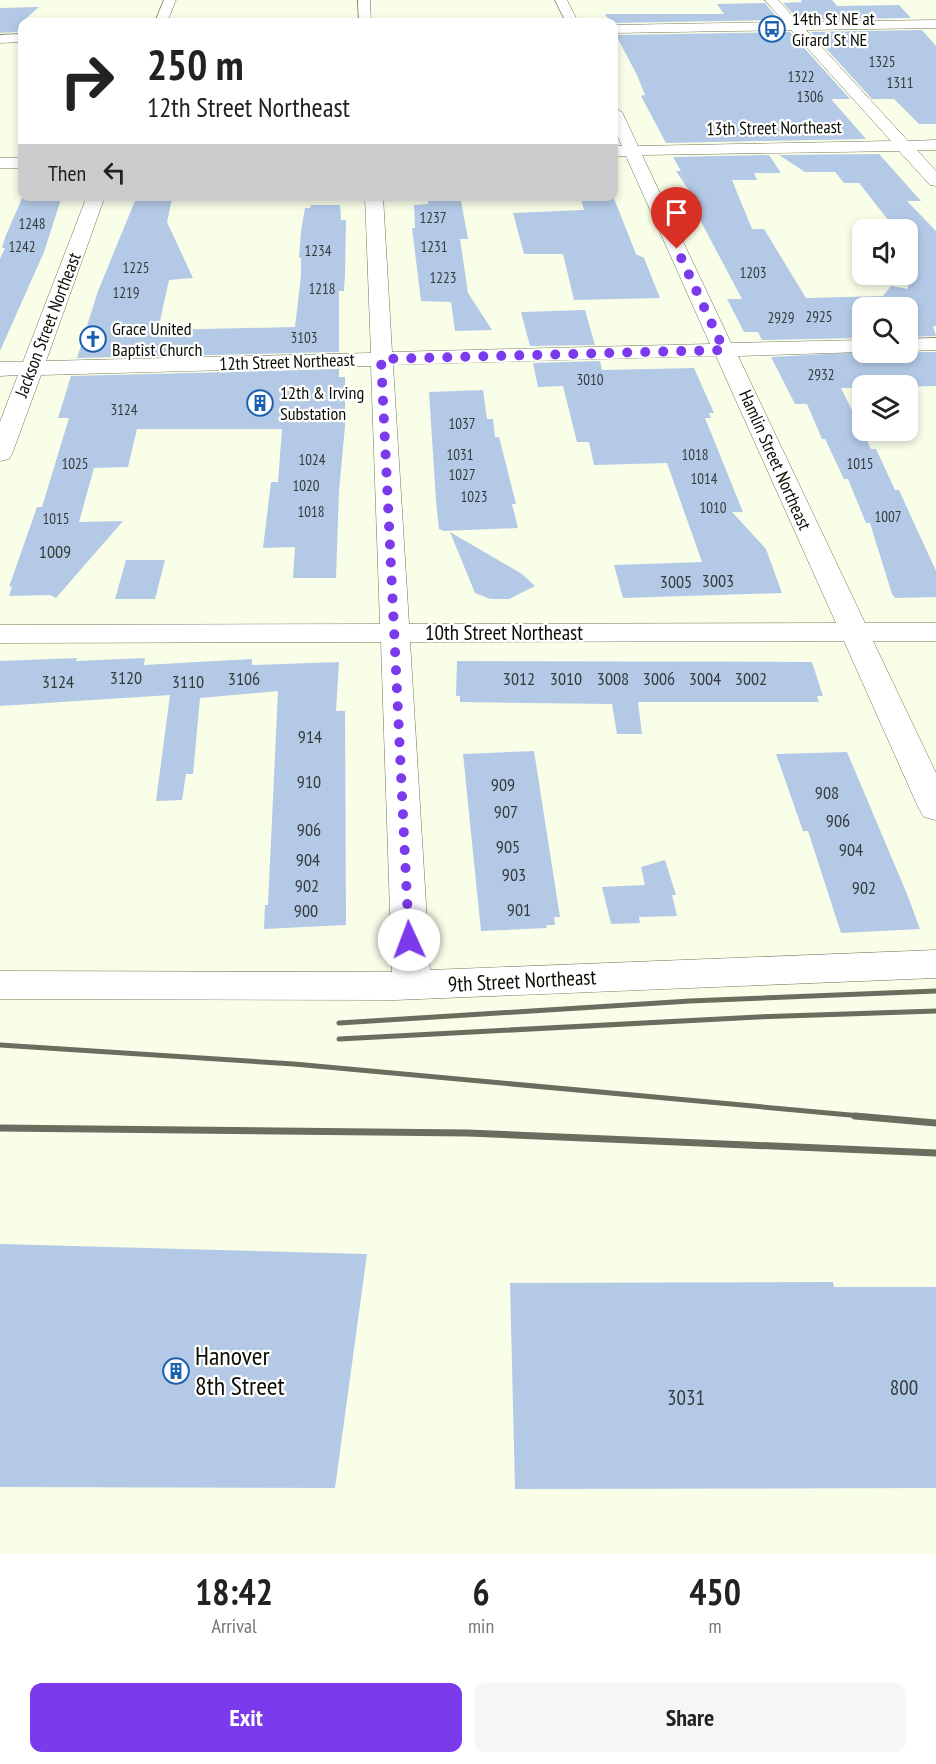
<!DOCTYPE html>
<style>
:root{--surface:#fff;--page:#f6f6f6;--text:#222;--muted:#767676;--accent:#7c3aed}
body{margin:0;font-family:"PT Sans Narrow",sans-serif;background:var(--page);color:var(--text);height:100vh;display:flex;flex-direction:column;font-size:22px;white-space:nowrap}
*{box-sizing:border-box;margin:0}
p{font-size:20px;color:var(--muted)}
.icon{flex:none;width:33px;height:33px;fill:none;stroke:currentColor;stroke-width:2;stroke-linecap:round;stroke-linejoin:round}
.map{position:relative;height:1554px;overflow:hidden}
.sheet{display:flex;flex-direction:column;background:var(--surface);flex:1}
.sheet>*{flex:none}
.banner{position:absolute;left:18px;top:18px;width:600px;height:183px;border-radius:12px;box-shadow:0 3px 9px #0003;background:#fff;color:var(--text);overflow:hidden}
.buttons{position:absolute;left:852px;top:219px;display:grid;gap:12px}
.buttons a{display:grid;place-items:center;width:66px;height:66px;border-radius:12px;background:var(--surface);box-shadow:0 3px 9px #0003;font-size:30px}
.pin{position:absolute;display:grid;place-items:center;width:51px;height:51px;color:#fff;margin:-62px -26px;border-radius:50% 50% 50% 0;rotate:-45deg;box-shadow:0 0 6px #0007}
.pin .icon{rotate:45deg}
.me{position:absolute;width:66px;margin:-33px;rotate:358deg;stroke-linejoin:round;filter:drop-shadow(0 0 4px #0008)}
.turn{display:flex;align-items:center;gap:21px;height:126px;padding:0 30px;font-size:27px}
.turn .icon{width:78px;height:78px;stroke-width:2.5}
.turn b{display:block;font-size:42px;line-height:51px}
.then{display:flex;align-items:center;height:57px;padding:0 30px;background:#0003;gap:12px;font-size:22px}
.eta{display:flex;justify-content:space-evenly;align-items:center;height:102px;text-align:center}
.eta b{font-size:36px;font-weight:700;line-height:42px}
.cta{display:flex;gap:12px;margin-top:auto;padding:12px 30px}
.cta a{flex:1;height:69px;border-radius:12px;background:var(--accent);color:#fff;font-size:24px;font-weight:700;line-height:69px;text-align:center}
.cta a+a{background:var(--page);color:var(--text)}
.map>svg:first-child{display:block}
</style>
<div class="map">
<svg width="936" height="1554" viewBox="0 0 936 1554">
<rect width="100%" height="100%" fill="#f9fee9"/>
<g fill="#b3c9e6">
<polygon points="801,0 832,0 837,6 899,5 911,18 799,20 783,3 802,2"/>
<polygon points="765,3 779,20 614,23 610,22 605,14 724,14 717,4"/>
<polygon points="39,7 22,22 17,32 0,33 0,8"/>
<polygon points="922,30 936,46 936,124 919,124 894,99 872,99 811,32"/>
<polygon points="790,32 850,99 831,99 866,139 666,143 641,96 645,95 637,75 617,37 617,35"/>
<polygon points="879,154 921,201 907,201 936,231 936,326 933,326 936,336 908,337 908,308 862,308 862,338 762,340 758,332 744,332 727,299 742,299 698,216 697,211 703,211 676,171 681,171 673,157 769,155 781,173 754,173 757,180 732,180 752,229 764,229 806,298 883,296 891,286 908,289 908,249 910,249 908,230 896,230 859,183 844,183 835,172 805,172 779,155"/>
<polygon points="23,196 62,196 44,252 0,351 0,259 5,248 2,248 6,235"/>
<polygon points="137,196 165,196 164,199 172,199 167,222 193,278 169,280 158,330 295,327 301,276 301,258 299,258 301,231 305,208 310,208 311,205 340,205 341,220 346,220 345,274 344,291 339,291 339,352 77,358 98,291"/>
<polygon points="428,196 460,196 468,239 460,239 468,293 492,330 455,331 451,302 421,301 412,228 415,228 414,205 428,204"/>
<polygon points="580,196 613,196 636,254 644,258 660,298 574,300 563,254 524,254 513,213 584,210"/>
<polygon points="585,310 595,345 530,346 521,312"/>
<polygon points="864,352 936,352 936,386 841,388 871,449 876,449 895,490 899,490 909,512 936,571 936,597 895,598 892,594 870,523 866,523 848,479 844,479 825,439 822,439 807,404 795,404 771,357"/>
<polygon points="600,361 602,370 694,368 714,413 709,413 711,418 705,418 743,512 732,512 766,549 782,593 623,598 614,565 702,562 667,463 594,465 589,442 577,442 563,386 538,387 533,363"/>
<polygon points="339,369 339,377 345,377 345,426 339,491 336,578 293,578 295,547 263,548 271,482 278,482 282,429 137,429 128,467 94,468 79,522 123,521 56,598 50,595 9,596 12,586 9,587 37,507 42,507 69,418 58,418 71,376"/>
<polygon points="483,390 487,419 493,419 495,437 499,437 516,504 512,504 518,528 444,531 439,529 436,501 429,392"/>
<polygon points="450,532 522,574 535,586 509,599 490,599 475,593"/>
<polygon points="126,560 165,560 155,599 115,599"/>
<polygon points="77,658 76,661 145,658 144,665 252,659 252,665 339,662 336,711 345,711 346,925 264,929 265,905 268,905 278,691 200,698 193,774 186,774 182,800 156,801 170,695 0,706 0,661"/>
<polygon points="457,661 812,662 823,696 817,696 819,702 638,702 642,734 617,734 612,704 460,702 460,696 456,696"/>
<polygon points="534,751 560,917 554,917 555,925 546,925 547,928 481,931 463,754"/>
<polygon points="847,752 907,894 920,929 841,933 808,831 803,831 776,754"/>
<polygon points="665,860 676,895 672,895 677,916 639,917 640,923 611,924 602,887 645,885 641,867"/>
<polygon points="0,1244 367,1254 335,1488 0,1487"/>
<polygon points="833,1282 834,1287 936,1287 936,1488 515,1489 510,1283"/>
</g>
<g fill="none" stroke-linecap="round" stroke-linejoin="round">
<g stroke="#6f7757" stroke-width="1">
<g id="minor">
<polygon points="164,0 176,0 167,22 155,22"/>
<polygon points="358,0 370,0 371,22 359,22"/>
<polygon points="555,0 567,0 578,22 566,22"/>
<path d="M765 0H778L798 22 936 20V28L806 30 908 141 936 140V150H917L936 171V186L930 185 899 151 642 155 731 343 862 340V352L738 356 865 623H936V641H873L936 773V820L924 817 919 809 844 641 410 642 430 970 936 950V978L395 1000 0 999V971L392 972 381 642 0 643V625L380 624 371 366 41 375 12 454 9 459 0 461V422L18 375 0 376V362H23L87 196H105L46 361 371 353 365 196H383L392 352 710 344 626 156H614V146H622L614 128V108L622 112 638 146 891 141 791 30 614 33V25L784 22ZM716 356 836 623 409 624 393 365Z"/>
<polygon points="22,34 22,42 0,43 0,35"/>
<rect x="0" y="158" width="22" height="10"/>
<polygon points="936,338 936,350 908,351 908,339"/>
</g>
</g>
<use href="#minor" fill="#fff" fill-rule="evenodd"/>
<g stroke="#6a6e5f" stroke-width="5">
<polyline points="339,1023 690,1001 936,991"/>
<polyline points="339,1039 758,1017 936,1011"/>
<polyline points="0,1045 294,1064 872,1117"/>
</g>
<g stroke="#6a6e5f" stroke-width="7">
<polyline points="855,1116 936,1123"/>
<polyline points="0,1128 468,1133 936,1153"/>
</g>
</g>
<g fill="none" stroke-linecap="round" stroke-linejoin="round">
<polyline stroke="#7c3aed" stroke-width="10" stroke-dasharray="0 18" points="409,940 381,359 724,350 677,249"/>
</g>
<defs>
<g id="bus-ring" transform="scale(1.35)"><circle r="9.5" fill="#fff" stroke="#1c61b1" stroke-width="1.5"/><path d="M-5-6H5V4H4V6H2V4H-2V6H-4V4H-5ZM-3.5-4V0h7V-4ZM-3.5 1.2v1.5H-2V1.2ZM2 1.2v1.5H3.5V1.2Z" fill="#1c61b1"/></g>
<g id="church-ring" transform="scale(1.35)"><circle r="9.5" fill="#fff" stroke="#1c61b1" stroke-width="1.5"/><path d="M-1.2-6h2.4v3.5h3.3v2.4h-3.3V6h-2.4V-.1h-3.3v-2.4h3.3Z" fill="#1c61b1"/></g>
<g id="building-ring" transform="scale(1.35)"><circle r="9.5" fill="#fff" stroke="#1c61b1" stroke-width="1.5"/><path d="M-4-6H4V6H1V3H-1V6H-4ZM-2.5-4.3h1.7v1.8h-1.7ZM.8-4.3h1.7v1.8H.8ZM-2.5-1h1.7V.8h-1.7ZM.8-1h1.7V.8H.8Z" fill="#1c61b1"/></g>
</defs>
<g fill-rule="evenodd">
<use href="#bus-ring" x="772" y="29"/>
<use href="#church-ring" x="93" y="339"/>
<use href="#building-ring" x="260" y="403"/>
<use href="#building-ring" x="176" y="1371"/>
</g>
<g text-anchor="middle" stroke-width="4.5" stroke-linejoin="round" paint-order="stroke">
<g font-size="15" fill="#353d3c">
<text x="882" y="67">1325</text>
<text x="801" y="82">1322</text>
<text x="900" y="88">1311</text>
<text x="810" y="102">1306</text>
<text x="433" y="223">1237</text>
<text x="32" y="229">1248</text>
<text x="22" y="252">1242</text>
<text x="434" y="252">1231</text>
<text x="318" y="256">1234</text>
<text x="136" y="273">1225</text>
<text x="753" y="278">1203</text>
<text x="443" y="283">1223</text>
<text x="322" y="294">1218</text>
<text x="126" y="298">1219</text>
<text x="819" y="322">2925</text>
<text x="781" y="323">2929</text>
<text x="304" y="343">3103</text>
<text x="821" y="380">2932</text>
<text x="590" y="385">3010</text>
<text x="124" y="415">3124</text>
<text x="462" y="429">1037</text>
<text x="460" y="460">1031</text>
<text x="695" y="460">1018</text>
<text x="312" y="465">1024</text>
<text x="75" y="469">1025</text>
<text x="860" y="469">1015</text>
<text x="462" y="480">1027</text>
<text x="704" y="484">1014</text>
<text x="306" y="491">1020</text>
<text x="474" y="502">1023</text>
<text x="713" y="513">1010</text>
<text x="311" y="517">1018</text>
<text x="888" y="522">1007</text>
<text x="56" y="524">1015</text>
</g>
<g font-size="18" fill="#0b0e04" stroke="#fff" text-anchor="start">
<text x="792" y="25">14th St NE at<tspan x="792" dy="21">Girard St NE</tspan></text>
<text x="112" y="335">Grace United<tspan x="112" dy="21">Baptist Church</tspan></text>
<text x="280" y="399">12th &amp; Irving<tspan x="280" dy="21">Substation</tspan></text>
</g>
<g font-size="18" fill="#0b0e04" stroke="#fff">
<text transform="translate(774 128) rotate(-1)" y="6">13th Street Northeast</text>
<text transform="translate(48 325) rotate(-69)" y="6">Jackson Street Northeast</text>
<text transform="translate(287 362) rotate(-2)" y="6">12th Street Northeast</text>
<text transform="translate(775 460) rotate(66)" y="6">Hamlin Street Northeast</text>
</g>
<g font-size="18" fill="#353d3c">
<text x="55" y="558">1009</text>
<text x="718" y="587">3003</text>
<text x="676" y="588">3005</text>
<text x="126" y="684">3120</text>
<text x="244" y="685">3106</text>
<text x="519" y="685">3012</text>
<text x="566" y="685">3010</text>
<text x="613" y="685">3008</text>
<text x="659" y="685">3006</text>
<text x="705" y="685">3004</text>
<text x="751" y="685">3002</text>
<text x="58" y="688">3124</text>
<text x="188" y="688">3110</text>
<text x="310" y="743">914</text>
<text x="309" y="788">910</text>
<text x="503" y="791">909</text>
<text x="827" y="799">908</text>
<text x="506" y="818">907</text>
<text x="838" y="827">906</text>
<text x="309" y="836">906</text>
<text x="508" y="853">905</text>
<text x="851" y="856">904</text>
<text x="308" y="866">904</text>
<text x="514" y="881">903</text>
<text x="307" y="892">902</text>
<text x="864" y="894">902</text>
<text x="519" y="916">901</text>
<text x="306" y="917">900</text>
</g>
<g font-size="21" fill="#0b0e04" stroke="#fff">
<text x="504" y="640">10th Street Northeast</text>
<text transform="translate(522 981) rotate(-3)" y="7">9th Street Northeast</text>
</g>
<g font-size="21" fill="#353d3c">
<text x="904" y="1395">800</text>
<text x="686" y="1405">3031</text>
</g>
<g font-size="26" fill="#0b0e04" stroke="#fff" text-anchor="start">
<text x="195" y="1365">Hanover<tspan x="195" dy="30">8th Street</tspan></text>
</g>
</g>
</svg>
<div class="buttons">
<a><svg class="icon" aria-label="sound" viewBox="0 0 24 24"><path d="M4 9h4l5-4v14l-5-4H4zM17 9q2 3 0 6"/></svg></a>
<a><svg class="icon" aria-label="search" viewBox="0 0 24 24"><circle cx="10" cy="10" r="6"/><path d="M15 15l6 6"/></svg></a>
<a><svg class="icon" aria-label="layers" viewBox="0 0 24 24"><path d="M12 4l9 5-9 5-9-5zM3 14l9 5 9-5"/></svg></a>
</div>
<div class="pin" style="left:677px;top:249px;background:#d93025"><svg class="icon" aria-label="arrive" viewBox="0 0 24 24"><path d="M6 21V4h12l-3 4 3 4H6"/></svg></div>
<svg class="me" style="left:409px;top:940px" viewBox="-20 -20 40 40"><circle r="19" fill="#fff"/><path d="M0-13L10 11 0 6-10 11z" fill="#7c3aed"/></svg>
<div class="banner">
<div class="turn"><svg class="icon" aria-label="right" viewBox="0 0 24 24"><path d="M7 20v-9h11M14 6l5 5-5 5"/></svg><div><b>250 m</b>12th Street Northeast</div></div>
<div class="then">Then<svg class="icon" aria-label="left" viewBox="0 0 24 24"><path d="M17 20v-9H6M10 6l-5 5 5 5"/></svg></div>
</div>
</div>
<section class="sheet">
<div class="eta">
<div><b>18:42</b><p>Arrival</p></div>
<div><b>6</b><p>min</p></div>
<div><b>450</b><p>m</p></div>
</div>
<div class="cta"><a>Exit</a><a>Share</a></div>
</section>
